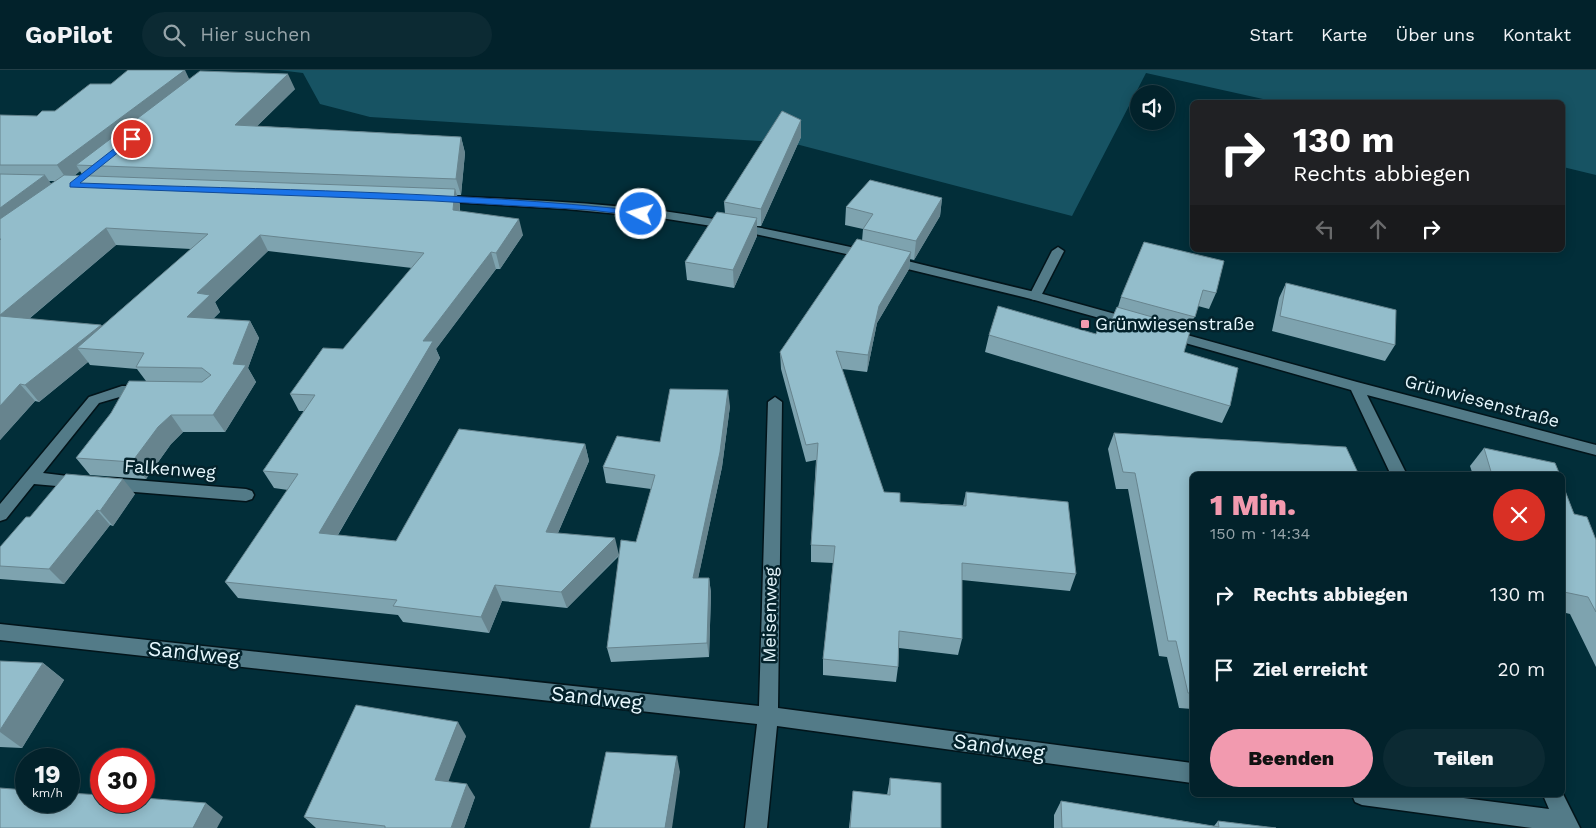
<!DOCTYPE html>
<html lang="de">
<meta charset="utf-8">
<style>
:root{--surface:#02222b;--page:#0c2a33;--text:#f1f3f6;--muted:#96a4a9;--line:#233f47;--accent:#f29aaf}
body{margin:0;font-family:"Work Sans",sans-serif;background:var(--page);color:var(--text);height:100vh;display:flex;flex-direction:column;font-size:19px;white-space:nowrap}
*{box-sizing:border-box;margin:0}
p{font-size:16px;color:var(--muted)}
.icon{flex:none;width:28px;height:28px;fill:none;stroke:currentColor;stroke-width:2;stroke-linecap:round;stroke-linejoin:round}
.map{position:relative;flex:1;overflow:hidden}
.panel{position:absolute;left:1190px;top:402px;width:375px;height:325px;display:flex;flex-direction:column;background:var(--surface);border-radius:8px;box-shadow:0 2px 12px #0003,0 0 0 1px var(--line)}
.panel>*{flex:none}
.hud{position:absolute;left:1190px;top:30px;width:375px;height:152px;border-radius:8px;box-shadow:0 2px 12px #0003,0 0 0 1px var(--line);background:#202124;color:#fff;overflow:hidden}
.buttons{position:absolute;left:1130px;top:15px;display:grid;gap:10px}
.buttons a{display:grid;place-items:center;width:45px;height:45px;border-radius:50%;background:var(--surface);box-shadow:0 2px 12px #0003,0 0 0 1px var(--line);font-size:25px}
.speed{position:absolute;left:15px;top:678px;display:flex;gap:10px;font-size:25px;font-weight:700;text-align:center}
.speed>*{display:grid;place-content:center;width:65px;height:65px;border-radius:50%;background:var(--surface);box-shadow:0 2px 12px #0003,0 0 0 1px var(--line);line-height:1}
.speed small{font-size:12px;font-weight:400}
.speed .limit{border:8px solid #d22;background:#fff;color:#111}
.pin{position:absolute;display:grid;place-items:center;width:42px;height:42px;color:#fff;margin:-21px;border:2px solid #fff;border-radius:50%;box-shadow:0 1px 5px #0007}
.me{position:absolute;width:55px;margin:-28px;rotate:276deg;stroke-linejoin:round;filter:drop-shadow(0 0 4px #0008)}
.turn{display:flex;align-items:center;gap:18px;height:105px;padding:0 20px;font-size:22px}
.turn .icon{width:65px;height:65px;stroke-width:2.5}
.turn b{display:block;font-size:35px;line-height:42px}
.lanes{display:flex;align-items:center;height:48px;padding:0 20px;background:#0003;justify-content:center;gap:25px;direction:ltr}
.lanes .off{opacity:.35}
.round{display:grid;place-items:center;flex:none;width:52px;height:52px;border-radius:26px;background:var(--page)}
.headline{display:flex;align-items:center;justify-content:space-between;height:85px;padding:0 20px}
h1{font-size:30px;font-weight:800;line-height:38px;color:var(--accent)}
.cta{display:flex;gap:10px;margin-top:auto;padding:10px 20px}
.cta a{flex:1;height:58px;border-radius:30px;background:var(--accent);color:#111;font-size:20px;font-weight:800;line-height:58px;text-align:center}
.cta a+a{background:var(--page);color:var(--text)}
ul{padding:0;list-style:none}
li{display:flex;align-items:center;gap:15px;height:75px;padding:0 20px}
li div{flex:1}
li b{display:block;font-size:19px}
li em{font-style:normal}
header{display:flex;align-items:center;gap:30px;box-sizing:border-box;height:70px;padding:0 25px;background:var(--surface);border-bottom:1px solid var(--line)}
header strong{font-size:24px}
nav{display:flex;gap:28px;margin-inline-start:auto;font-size:18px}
.search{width:350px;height:45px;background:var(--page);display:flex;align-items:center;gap:12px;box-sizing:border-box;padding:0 18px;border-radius:28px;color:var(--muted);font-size:19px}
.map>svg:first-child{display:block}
</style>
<header>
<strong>GoPilot</strong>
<div class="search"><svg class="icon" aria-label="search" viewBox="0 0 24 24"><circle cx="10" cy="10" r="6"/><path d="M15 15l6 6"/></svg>Hier suchen</div>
<nav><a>Start</a><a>Karte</a><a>Über uns</a><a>Kontakt</a></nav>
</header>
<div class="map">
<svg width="1596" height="758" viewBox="0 0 1596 758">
<rect width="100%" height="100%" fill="#022e39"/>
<polygon fill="#175363" points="278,0 1596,0 1596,105 1563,97 1562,32 1277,32 1146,3 1072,146 792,73 370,47 320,34 303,3"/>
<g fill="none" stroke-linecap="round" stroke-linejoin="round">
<g stroke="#02141a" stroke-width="3">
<polygon id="lane" points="1058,177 1064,181 1041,226 1035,230 1031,229 1029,226 1052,181"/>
</g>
<g stroke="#02141a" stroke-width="3">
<g id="street">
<path d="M439 126C514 129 589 132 663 141 733 151 801 166 869 181L875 185 869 189 737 160 661 148 566 139 435 131 434 129Z"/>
<polygon points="891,187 1039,223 1137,250 1138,253 1132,257 1031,229 887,194 885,191"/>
<polygon points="1169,260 1357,312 1596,375 1596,385 1367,325 1407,405 1391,405 1351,320 1164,267 1162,264"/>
<polygon points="122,316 144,316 151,321 144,326 123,326 99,333 43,403 84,408 87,412 84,416 79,418 34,414 6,449 0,451 0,434 89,327"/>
<polygon points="775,327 782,332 778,638 1192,693 1192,713 777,656 767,758 745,758 757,654 0,570 0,554 759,636 768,332"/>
<polygon points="110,408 246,419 252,421 254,425 252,429 246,431 110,420 104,418 102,414 104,410"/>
<polygon points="1562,722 1580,758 1532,758 1362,735 1355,732 1352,725 1440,725 1549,739 1543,725 1562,725"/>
</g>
</g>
<use href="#lane" fill="#537b88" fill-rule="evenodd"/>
<use href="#street" fill="#537b88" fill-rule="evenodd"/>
</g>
<g fill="#7ea3af" fill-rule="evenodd">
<path d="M189 9 295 19 257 56 461 67 465 83 461 125H457L460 135V141L523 165 500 199H496L436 279 440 288 338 465 396 471 585 374 589 391 558 463 619 484 636 472 651 419 606 413 603 397 660 372 730 336 722 397 698 508H709L711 523 709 587 611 592 607 578 619 486 567 538 502 531 489 563 403 552 398 545 238 528 225 512 288 420 274 418 263 401 304 341H299L290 324 343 279 412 198 268 181 215 232 220 242 213 249 250 251 259 268 248 298 256 312 225 362H183L171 374 146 409 90 405 76 388 146 311 137 299 90 295 88 292 39 332 35 331 0 370V45L37 46 55 41 111 14ZM80 101 83 106 75 105ZM49 111H56L51 114ZM116 175 191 179 102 256 101 255 29 249Z"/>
<polygon points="801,50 801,67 761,156 757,156 757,166 734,218 687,210 685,192 725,143 724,132"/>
<polygon points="942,128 940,146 914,190 910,189 909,199 877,253 867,302 842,299 884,422 900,432 963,435 966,422 1076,504 1070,521 962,510 962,569 958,585 899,578 898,597 896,612 823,605 823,589 833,493 811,492 811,475 816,390 806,392 781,299 780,282 862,171 863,159 845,155 846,137"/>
<polygon points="1144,172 1216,223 1209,239 1198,236 1191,257 1184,282 1230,336 1222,353 985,282 989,265 1096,264 1107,260 1118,237 1121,227"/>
<polygon points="1286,213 1395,275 1385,291 1272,261 1279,228"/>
<polygon points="1114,363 1192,405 1192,639 1179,638 1167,587 1159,586 1128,419 1116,419 1108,379"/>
<polygon points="1484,378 1560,405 1473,405 1470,396"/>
<polygon points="1562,413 1574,444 1596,470 1596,597 1570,544 1562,542"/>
<polygon points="135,424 113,456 110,455 64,514 0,509 0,477 30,447"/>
<polygon points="0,591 43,593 64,610 22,678 0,677"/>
<polygon points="466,666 448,711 475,727 464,758 316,758 304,747"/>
<polygon points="890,708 941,758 849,758 853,721 887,725"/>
<polygon points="1061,731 1214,756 1218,751 1276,758 1054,758 1054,745"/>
</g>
<g fill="#67848e">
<polygon points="185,0 192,15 76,95 80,101 68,111 57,95"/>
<polygon points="288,4 295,19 242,71 235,55"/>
<polygon points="801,50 801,67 761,156 761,139"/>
<polygon points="461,67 465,83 461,125 456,109"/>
<polygon points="45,105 56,121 0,163 0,138"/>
<polygon points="455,119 460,135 458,156 453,140"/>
<polygon points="942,128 940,146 914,190 916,171"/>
<polygon points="757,148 757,166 734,218 733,200"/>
<polygon points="519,149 523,165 500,199 496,183"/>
<polygon points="106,158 116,175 12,263 0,248 0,245"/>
<polygon points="260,165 268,181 215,232 220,242 197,264 187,247 197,223"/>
<polygon points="491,182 496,199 436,279 440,288 329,480 319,463 423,271"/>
<polygon points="911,182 909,199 877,253 867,302 868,285 879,236"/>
<polygon points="250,251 259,268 248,298 256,312 225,362 213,345"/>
<polygon points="101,255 113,272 77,278 88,292 39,332 25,315"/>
<polygon points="20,314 35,331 0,370 0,336"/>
<polygon points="728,320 730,336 722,397 695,523 693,508"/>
<polygon points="171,345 183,362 171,374 146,409 132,392 158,357"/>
<polygon points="585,374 589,391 551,479 546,462"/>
<polygon points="123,409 135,424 113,456 100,441"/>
<polygon points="97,440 110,455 64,514 49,499"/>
<polygon points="615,468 619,485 567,538 561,522"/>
<polygon points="709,508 711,523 709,587 707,573"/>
<polygon points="495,515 502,531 489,563 481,547"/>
<polygon points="43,593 64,610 22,678 0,662 0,660"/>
<polygon points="458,652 466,666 444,723 435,710"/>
<polygon points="677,686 680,702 672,758 665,758"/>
<polygon points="467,714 475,727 464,758 451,758"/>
<polygon points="206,733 223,747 217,758 193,758"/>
</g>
<g fill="#93bdcb" stroke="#67848e">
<polygon points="128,0 185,0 57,95 0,95 0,45 37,46 42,41 55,41 90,14 111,14"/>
<polygon points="200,1 288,4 235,55 461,67 456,109 76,95"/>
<polygon points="782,41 801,50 761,139 724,132"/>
<polygon points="0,104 45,105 0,138"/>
<polygon points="64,105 455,119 453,140 519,149 496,183 491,182 423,271 433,271 319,463 396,471 459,359 585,374 546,462 615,468 561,522 495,515 481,547 393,536 397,530 225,512 298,404 263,401 315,325 290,324 323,278 343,279 424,183 260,165 197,223 210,225 187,247 250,251 233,294 246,295 213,345 171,345 158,357 132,392 76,388 111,343 129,311 202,312 211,305 202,298 136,297 144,283 77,278 208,164 106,158 0,245 0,170 1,169 0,169 0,149"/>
<polygon points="870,110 942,128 916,171 863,159 873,144 846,137"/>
<polygon points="717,142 757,148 733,200 685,192"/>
<polygon points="857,169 911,182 879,236 868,285 836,281 884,422 900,423 900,432 966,436 966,422 1068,432 1076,504 962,493 962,569 899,561 898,597 823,589 835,476 811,475 818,373 806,375 780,282"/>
<polygon points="1144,172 1224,191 1216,223 1203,220 1195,247 1121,227"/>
<polygon points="1286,213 1396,240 1395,275 1280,246"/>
<polygon points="998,236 1096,264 1098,258 1107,260 1117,237 1191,258 1184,282 1238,298 1230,336 989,265"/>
<polygon points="0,246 101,255 25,315 20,314 0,336"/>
<polygon points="670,319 728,320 720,382 693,508 709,508 707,573 607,578 621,470 636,472 655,405 603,397 617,366 660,372"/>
<polygon points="1114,363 1346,377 1359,405 1192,405 1192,623 1188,623 1176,571 1168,571 1135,403 1123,402"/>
<polygon points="1484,378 1555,393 1560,405 1492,405"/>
<polygon points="66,404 123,409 100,441 97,440 49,499 0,496 0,477 26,447 30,447"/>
<polygon points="1562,413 1574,444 1587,447 1596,470 1596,542 1588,527 1564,522 1562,519"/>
<polygon points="0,591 43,593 0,660"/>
<polygon points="356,635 458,652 435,710 467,714 451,758 385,758 385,756 304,747"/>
<polygon points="606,682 677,686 665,758 590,758"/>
<polygon points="890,708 941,713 941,758 850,758 853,721 890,725"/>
<polygon points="0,718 26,720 26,731 69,731 69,723 101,725 101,731 144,731 144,728 206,733 193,758 0,758"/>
<polygon points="1061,731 1219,757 1218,751 1276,758 1062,758"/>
</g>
<path fill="#1a73e8" stroke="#114b97" d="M129 67 135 69 80 113C267 120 455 121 641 141L645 144 641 146 590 140 434 131 70 117V113Z"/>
<rect fill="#f29aaf" stroke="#04232c" stroke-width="2" x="1080" y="249" width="10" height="10" rx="2.5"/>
<g text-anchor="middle" stroke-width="5" stroke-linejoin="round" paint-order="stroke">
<g font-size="18" fill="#e6f7fd" stroke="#04232c" text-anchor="start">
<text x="1095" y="260">Grünwiesenstraße</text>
</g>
<g font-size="18" fill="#e6f7fd" stroke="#04232c">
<text transform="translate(1482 331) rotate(15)" y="6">Grünwiesenstraße</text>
<text transform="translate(170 399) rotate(4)" y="6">Falkenweg</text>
<text transform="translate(770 545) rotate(-89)" y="6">Meisenweg</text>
</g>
<g font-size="21" fill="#e6f7fd" stroke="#04232c">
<text transform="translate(194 583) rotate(6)" y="7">Sandweg</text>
<text transform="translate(597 628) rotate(6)" y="7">Sandweg</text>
<text transform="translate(999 677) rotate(8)" y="7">Sandweg</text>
</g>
</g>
</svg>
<div class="buttons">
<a><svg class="icon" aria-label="sound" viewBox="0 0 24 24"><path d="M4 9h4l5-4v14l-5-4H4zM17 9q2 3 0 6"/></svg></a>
</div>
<div class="speed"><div>19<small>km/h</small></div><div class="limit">30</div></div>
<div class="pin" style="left:132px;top:69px;background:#d93025"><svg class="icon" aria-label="arrive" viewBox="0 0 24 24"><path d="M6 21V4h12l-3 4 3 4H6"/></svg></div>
<svg class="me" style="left:641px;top:144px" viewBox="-20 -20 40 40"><circle r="17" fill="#1a73e8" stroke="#fff" stroke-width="3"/><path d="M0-11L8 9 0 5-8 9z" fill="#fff"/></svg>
<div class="hud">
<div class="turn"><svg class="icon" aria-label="right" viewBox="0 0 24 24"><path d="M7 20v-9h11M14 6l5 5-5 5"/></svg><div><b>130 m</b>Rechts abbiegen</div></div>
<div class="lanes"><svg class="icon off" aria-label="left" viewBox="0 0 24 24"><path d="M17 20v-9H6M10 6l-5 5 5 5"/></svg><svg class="icon off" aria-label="ahead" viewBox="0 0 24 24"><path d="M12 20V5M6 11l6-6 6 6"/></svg><svg class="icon" aria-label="right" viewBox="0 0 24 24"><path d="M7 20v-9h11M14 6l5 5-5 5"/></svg></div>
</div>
<section class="panel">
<div class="headline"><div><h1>1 Min.</h1><p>150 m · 14:34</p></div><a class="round" style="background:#d93025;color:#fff"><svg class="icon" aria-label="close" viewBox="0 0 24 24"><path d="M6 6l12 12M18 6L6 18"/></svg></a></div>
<ul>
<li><svg class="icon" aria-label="right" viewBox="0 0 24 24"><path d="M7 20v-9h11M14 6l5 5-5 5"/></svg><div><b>Rechts abbiegen</b></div><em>130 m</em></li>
<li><svg class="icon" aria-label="arrive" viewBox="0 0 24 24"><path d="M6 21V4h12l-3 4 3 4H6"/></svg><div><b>Ziel erreicht</b></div><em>20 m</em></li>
</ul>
<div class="cta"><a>Beenden</a><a>Teilen</a></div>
</section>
</div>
